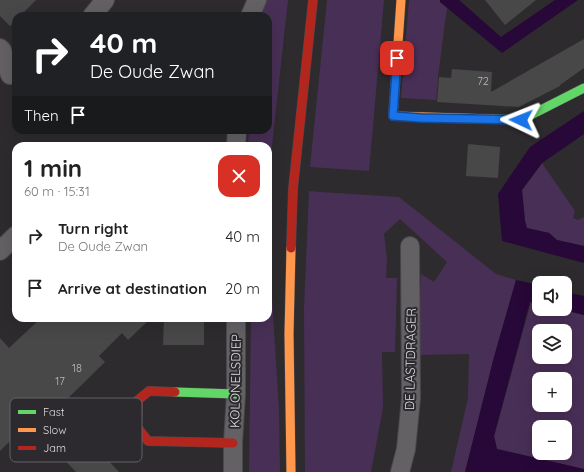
<!DOCTYPE html>
<meta charset="utf-8">
<style>
:root{--surface:#fff;--page:#f2f2f2;--text:#222;--muted:#767676}
body{margin:0;font-family:Quicksand,sans-serif;background:var(--page);color:var(--text);height:100vh;display:flex;flex-direction:column;font-size:15px;white-space:nowrap}
*{box-sizing:border-box;margin:0}
p{font-size:13px;color:var(--muted)}
.icon{flex:none;width:22px;height:22px;fill:none;stroke:currentColor;stroke-width:2;stroke-linecap:round;stroke-linejoin:round}
.map{position:relative;flex:1;overflow:hidden}
.drawer{position:absolute;left:12px;top:142px;width:260px;height:180px;display:flex;flex-direction:column;background:var(--surface);border-radius:12px;box-shadow:0 4px 16px #0002}
.drawer>*{flex:none}
.hud{position:absolute;left:12px;top:12px;width:260px;height:122px;border-radius:12px;box-shadow:0 4px 16px #0002;background:#202124;color:#fff;overflow:hidden}
.tools{position:absolute;left:532px;top:276px;display:grid;gap:8px}
.tools a{display:grid;place-items:center;width:40px;height:40px;border-radius:8px;background:var(--surface);box-shadow:0 4px 16px #0002;font-size:20px}
.pin{position:absolute;display:grid;place-items:center;width:34px;height:34px;color:#fff;margin:-17px;border-radius:8px;box-shadow:0 2px 6px #0006}
.me{position:absolute;width:44px;margin:-22px;rotate:272deg;stroke-linejoin:round;filter:drop-shadow(0 0 3px #0008)}
.turn{display:flex;align-items:center;gap:14px;height:84px;padding:0 12px;font-size:18px}
.turn .icon{width:52px;height:52px;stroke-width:2.5}
.turn b{display:block;font-size:28px;line-height:34px}
.then{display:flex;align-items:center;height:38px;padding:0 12px;background:#0003;gap:8px;font-size:15px}
.round{display:grid;place-items:center;flex:none;width:42px;height:42px;border-radius:12px;background:var(--page)}
.overview{display:flex;align-items:center;justify-content:space-between;height:68px;padding:0 12px}
h1{font-size:24px;font-weight:700;line-height:30px}
ul{padding:0;list-style:none}
li{display:flex;align-items:center;gap:12px;height:52px;padding:0 12px}
li div{flex:1}
li b{display:block;font-size:15px}
li em{font-style:normal}
.map>svg:first-child{display:block}
</style>
<div class="map">
<svg width="584" height="472" viewBox="0 0 584 472">
<rect width="100%" height="100%" fill="#2d2b2e"/>
<g fill="#482f56" fill-rule="evenodd">
<polygon points="262,0 288,0 270,164 268,164 268,146 248,146 249,130 268,130 268,16 258,16"/>
<polygon points="327,0 384,0 369,171 310,167"/>
<polygon points="409,0 440,0 440,2 447,7 439,69 436,100 401,98"/>
<polygon points="542,163 575,211 573,218 578,220 584,217 584,246 557,240 549,233 527,228 525,221 522,190"/>
<polygon points="309,191 321,192 399,197 496,274 516,280 494,357 465,472 451,472 468,398 469,354 419,355 419,313 421,274 434,282 447,262 400,219 384,234 387,258 386,278 397,278 395,352 382,352 383,408 371,472 305,472 304,308"/>
<polygon points="268,231 279,411 280,472 249,472 251,318 268,318"/>
<path d="M531 302 539 304V309H560L584 315V469L497 449 494 437ZM539 331H565V357H539ZM539 379H565V405H539ZM539 427H565V453H539Z"/>
</g>
<g fill="#280739">
<polygon points="440,0 459,0 501,37 555,0 578,0 502,53 440,2"/>
<polygon points="584,111 584,134 542,163 522,190 525,221 527,228 549,233 557,240 584,246 584,263 502,241 498,194 530,147"/>
<polygon points="516,280 539,285 539,304 530,302 494,436 497,449 584,469 584,472 465,472 494,357"/>
<polygon points="565,292 584,296 584,315 560,309 565,309"/>
</g>
<g fill="#494849">
<polygon points="0,0 36,0 20,16 16,16 16,20 10,26 0,16"/>
<polygon points="485,0 536,0 505,25"/>
<polygon points="584,39 584,68 560,85 560,86 519,107 437,102 439,77 451,78 452,69 492,72 491,92"/>
<polygon points="468,144 500,147 498,178 466,176"/>
<polygon points="41,318 151,318 128,340 122,333 99,356 105,362 61,405 110,456 107,459 119,472 76,472 56,451 52,454 25,426 0,451 0,338 9,348"/>
<polygon points="164,318 204,318 204,345 163,345"/>
</g>
<g fill="none" stroke-linecap="round" stroke-linejoin="round">
<g stroke="#4a484b" stroke-width="20">
<g id="street">
<polyline points="92,16 105,0"/>
<polyline points="250,16 257,0"/>
<polyline points="0,48 2,50 10,75"/>
<polyline points="236,146 237,130"/>
<polyline points="0,251 16,235"/>
<polyline points="233,472 233,443 236,394 236,318"/>
<polyline points="400,472 406,449 411,398 410,246"/>
</g>
</g>
<g stroke="#4a484b" stroke-width="10">
<g id="fast">
<polyline points="493,119 521,120 584,88"/>
<polyline points="175,392 236,394"/>
</g>
</g>
<g stroke="#4a484b" stroke-width="10">
<g id="slow">
<polyline points="401,0 393,116 493,119"/>
<polyline points="291,472 289,334 291,248"/>
</g>
</g>
<g stroke="#4a484b" stroke-width="10">
<g id="jam">
<polyline points="291,248 293,189 313,0"/>
<polyline points="175,392 149,391 138,400 137,427 148,441 233,443"/>
</g>
</g>
<use href="#street" stroke="#636163" stroke-width="18"/>
<use href="#fast" stroke="#63d668" stroke-width="9"/>
<use href="#slow" stroke="#ff974d" stroke-width="9"/>
<use href="#jam" stroke="#b3261e" stroke-width="9"/>
</g>
<g fill="none" stroke-linecap="round" stroke-linejoin="round">
<g stroke="#114b97" stroke-width="10">
<polyline id="route" points="397,58 393,116 421,118 521,120"/>
</g>
<use href="#route" stroke="#1a73e8" stroke-width="7"/>
</g>
<g text-anchor="middle" stroke-width="4" stroke-linejoin="round" paint-order="stroke">
<g font-size="11" fill="#bab8ba">
<text x="483" y="85">72</text>
<text x="77" y="372">18</text>
<text x="60" y="385">17</text>
</g>
<g font-size="13" fill="#dfdde0" stroke="#2d2a2f">
<text transform="translate(410 359) rotate(-89)" y="5">DE LASTDRAGER</text>
<text transform="translate(235 381) rotate(-89)" y="5">KOLONELSDIEP</text>
</g>
</g>
<rect x="10" y="398" width="132" height="64" rx="6" fill="#2d2a2f" stroke="#626064" stroke-width="1"/>
<rect x="18" y="410" width="18" height="4" fill="#63d668"/>
<rect x="18" y="428" width="18" height="4" fill="#ff974d"/>
<rect x="18" y="446" width="18" height="4" fill="#b3261e"/>
<g font-size="11" fill="#dfdde0">
<text x="43" y="416">Fast</text>
<text x="43" y="434">Slow</text>
<text x="43" y="452">Jam</text>
</g>
</svg>
<div class="tools">
<a><svg class="icon" aria-label="sound" viewBox="0 0 24 24"><path d="M4 9h4l5-4v14l-5-4H4zM17 9q2 3 0 6"/></svg></a>
<a><svg class="icon" aria-label="layers" viewBox="0 0 24 24"><path d="M12 4l9 5-9 5-9-5zM3 14l9 5 9-5"/></svg></a>
<a>+</a>
<a>−</a>
</div>
<div class="pin" style="left:397px;top:58px;background:#d93025"><svg class="icon" aria-label="arrive" viewBox="0 0 24 24"><path d="M6 21V4h12l-3 4 3 4H6"/></svg></div>
<svg class="me" style="left:521px;top:120px" viewBox="-20 -20 40 40"><path d="M0-17L14 15 0 8-14 15z" fill="#1a73e8" stroke="#fff" stroke-width="4"/></svg>
<div class="hud">
<div class="turn"><svg class="icon" aria-label="right" viewBox="0 0 24 24"><path d="M7 20v-9h11M14 6l5 5-5 5"/></svg><div><b>40 m</b>De Oude Zwan</div></div>
<div class="then">Then<svg class="icon" aria-label="arrive" viewBox="0 0 24 24"><path d="M6 21V4h12l-3 4 3 4H6"/></svg></div>
</div>
<section class="drawer">
<div class="overview"><div><h1>1 min</h1><p>60 m · 15:31</p></div><a class="round" style="background:#d93025;color:#fff"><svg class="icon" aria-label="close" viewBox="0 0 24 24"><path d="M6 6l12 12M18 6L6 18"/></svg></a></div>
<ul>
<li><svg class="icon" aria-label="right" viewBox="0 0 24 24"><path d="M7 20v-9h11M14 6l5 5-5 5"/></svg><div><b>Turn right</b><p>De Oude Zwan</p></div><em>40 m</em></li>
<li><svg class="icon" aria-label="arrive" viewBox="0 0 24 24"><path d="M6 21V4h12l-3 4 3 4H6"/></svg><div><b>Arrive at destination</b></div><em>20 m</em></li>
</ul>
</section>
</div>
